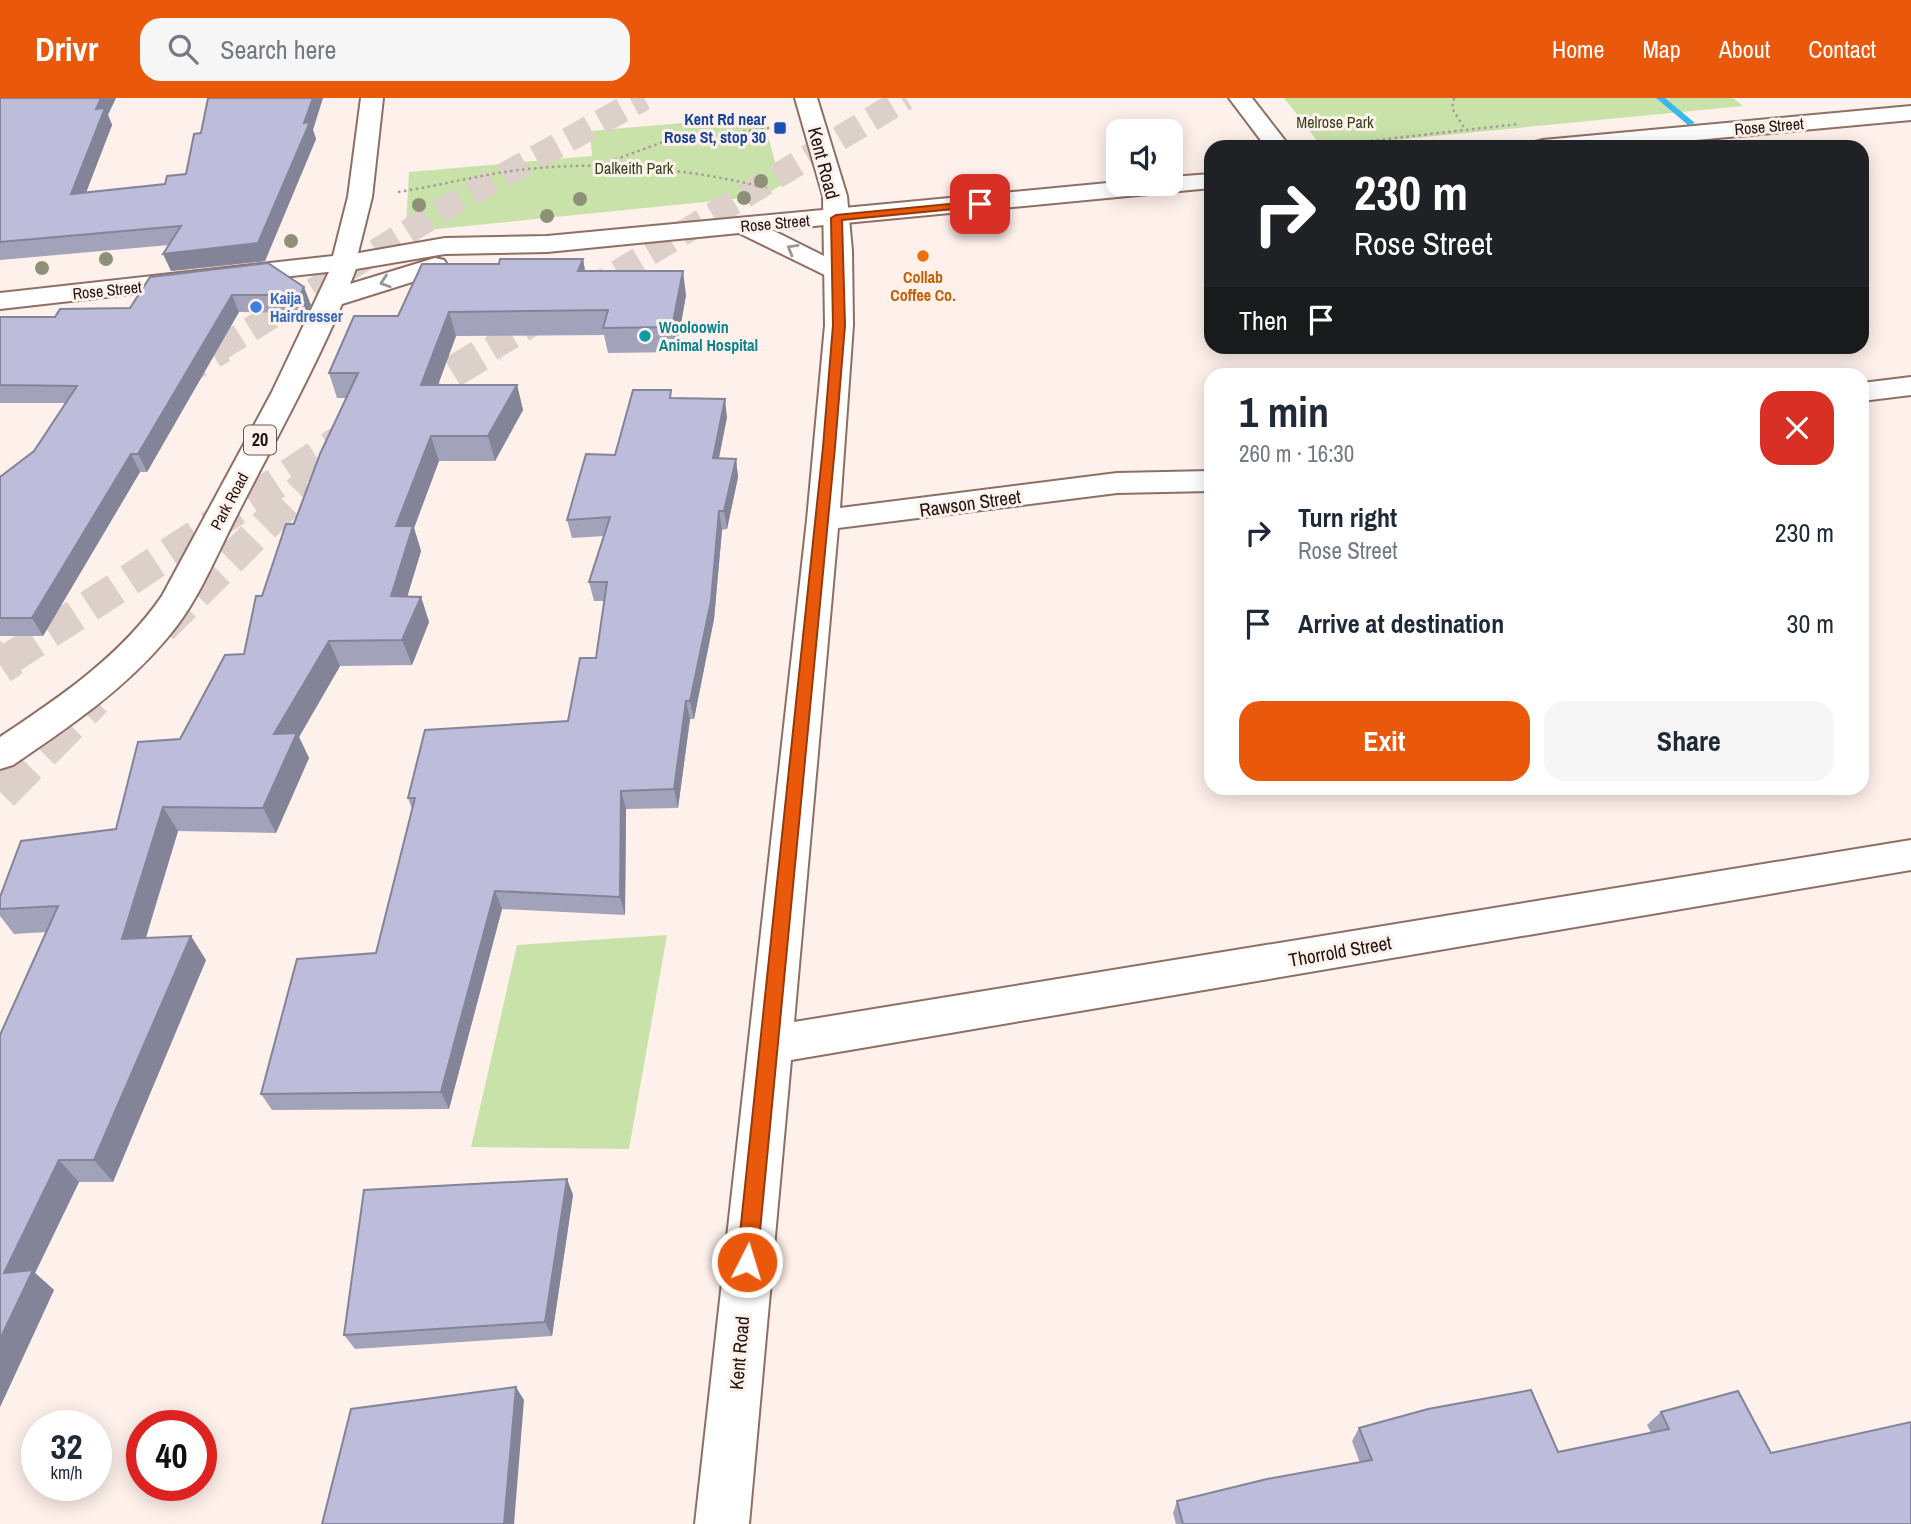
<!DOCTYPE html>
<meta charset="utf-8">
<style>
:root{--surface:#fff;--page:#f6f6f7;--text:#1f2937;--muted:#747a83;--accent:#ea580c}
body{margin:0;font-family:"Archivo Narrow",sans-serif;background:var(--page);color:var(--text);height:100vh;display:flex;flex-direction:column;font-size:26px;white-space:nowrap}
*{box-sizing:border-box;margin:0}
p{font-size:23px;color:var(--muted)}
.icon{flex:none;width:38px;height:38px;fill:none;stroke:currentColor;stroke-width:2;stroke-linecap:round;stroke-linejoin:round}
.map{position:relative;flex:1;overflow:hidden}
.sheet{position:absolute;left:1204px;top:270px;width:665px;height:427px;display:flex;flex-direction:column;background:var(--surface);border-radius:21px;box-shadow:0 4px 18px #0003}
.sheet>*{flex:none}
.banner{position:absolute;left:1204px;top:42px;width:665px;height:214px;border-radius:21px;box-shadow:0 4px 18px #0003;background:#202124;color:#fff;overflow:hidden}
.buttons{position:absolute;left:1106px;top:21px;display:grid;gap:14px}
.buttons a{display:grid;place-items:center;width:77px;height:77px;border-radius:14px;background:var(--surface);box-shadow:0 4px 18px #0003;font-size:35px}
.speed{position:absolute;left:21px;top:1312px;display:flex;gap:14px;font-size:35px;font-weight:700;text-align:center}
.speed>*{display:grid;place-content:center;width:91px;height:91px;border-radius:50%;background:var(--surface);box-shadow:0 4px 18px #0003;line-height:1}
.speed small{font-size:18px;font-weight:400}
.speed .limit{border:10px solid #d22;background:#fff;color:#111}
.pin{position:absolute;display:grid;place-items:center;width:60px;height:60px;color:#fff;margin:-30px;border-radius:14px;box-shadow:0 4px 10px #0006}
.me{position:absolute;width:77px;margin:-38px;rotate:5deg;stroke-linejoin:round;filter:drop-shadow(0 0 5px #0008)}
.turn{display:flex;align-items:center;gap:24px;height:147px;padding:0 35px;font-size:32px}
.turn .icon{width:91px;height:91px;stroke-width:2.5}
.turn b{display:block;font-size:49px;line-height:60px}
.then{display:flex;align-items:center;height:66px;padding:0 35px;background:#0003;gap:14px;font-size:26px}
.round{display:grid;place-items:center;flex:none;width:74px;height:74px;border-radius:21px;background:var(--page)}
.head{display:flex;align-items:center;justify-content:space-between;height:119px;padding:0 35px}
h1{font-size:42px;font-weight:700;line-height:52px}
.action{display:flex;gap:14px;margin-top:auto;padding:14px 35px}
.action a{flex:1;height:80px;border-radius:21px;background:var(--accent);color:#fff;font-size:28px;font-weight:700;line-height:80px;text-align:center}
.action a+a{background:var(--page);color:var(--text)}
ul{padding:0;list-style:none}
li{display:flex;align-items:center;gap:21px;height:91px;padding:0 35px}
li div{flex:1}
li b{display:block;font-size:26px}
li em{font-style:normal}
header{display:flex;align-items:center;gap:42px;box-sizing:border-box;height:98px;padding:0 35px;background:var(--accent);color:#fff}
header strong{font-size:33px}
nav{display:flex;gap:38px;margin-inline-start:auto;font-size:24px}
.search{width:490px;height:63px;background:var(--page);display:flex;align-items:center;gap:18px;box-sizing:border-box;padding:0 24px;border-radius:21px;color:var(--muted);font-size:26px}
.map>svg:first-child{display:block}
</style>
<header>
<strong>Drivr</strong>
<div class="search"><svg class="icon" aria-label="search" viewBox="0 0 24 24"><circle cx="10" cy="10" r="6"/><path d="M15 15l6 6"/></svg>Search here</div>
<nav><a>Home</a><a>Map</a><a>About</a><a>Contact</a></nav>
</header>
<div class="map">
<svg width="1911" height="1426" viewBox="0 0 1911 1426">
<rect width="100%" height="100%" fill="#fef0ea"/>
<g fill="#c9e2a9">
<polygon points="1284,0 1733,0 1743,8 1322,49"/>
<polygon points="763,18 781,87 764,98 427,132 406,127 409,74 592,58 590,33"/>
<polygon points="667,837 629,1051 471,1049 517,847"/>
</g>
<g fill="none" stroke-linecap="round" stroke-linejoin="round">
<polygon fill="#3bb8eb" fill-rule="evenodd" points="1656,0 1665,0 1695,25 1688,27"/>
<g stroke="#ddcfc9" stroke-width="25" stroke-dasharray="25 12" stroke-linecap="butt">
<polyline points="219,251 459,102 644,0"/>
<polyline points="491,251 906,0"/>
</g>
<g stroke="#ddcfc9" stroke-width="32" stroke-dasharray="32 16" stroke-linecap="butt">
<polyline points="171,280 222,249"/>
<polyline points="162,530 307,385"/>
<polyline points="9,561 363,328 494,249"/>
</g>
<g stroke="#ddcfc9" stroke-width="39" stroke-dasharray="39 19" stroke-linecap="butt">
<polyline points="0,567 12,559"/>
<polyline points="0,694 93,600"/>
</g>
<g stroke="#8e6f63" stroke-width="4">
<g id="minor">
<polygon points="361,0 383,0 372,99 354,171 0,211 0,195 333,158 348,99"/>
<polygon points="795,0 817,0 847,98 852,153 853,227 840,410 1117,375 1211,373 1211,393 1117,395 838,430 794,924 1911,742 1911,772 791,962 749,1426 695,1426 807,422 825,227 823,98"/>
<polygon points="1229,0 1252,0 1290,49 1266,49"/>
<polygon points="1911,279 1911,297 1862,303 1862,285"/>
</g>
</g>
<g stroke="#8e6f63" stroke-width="4">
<g id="major">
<polygon points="1911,8 1911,22 1620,49 1531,49 1535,44 1543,42"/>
<path d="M1211 76V90L772 132 848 170 852 176 848 182 839 184 739 135 547 154 445 156 356 171 350 186 435 160 444 162 448 168 444 174 342 206C311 279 272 348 236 419 215 460 198 504 168 539 125 591 69 629 13 667L0 671V639C60 599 121 558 162 498L272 294 336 159 445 140 547 138 1118 84 1171 86V79Z"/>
</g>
</g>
<g stroke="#a89b96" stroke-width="2.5" stroke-dasharray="2.5 3.5" stroke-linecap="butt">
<polyline points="1454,0 1452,10 1465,31"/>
<polyline points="1317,49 1518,26"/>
<polyline points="598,68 663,44 777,29"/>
<path d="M398 94C438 88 478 77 519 72 602 62 686 70 767 90"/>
</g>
<use href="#minor" fill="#fff" fill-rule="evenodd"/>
<use href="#major" fill="#fff" fill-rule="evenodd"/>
</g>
<g fill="#8e9078">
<circle cx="761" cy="83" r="7"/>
<circle cx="744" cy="100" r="7"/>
<circle cx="580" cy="101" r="7"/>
<circle cx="419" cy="107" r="7"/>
<circle cx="547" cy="118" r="7"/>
<circle cx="291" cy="143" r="7"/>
<circle cx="106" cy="161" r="7"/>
<circle cx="42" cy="170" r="7"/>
</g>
<g fill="#a3a2bb">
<polygon points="0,0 108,17 112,27 86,94 165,86 186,76 201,35 313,32 316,41 265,163 171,173 169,147 0,162"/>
<polygon points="583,161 585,173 686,197 676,254 608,255 604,237 456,238 438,287 517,287 523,312 495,363 439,363 414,430 421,453 407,498 421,499 429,524 412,567 340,568 299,639 309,660 276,735 178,733 146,840 206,862 113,1084 79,1084 35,1175 54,1192 0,1309 0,937 47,834 14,836 0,818 0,799 116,731 180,641 244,556 262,498 346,300 337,300 329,275 398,218 499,166"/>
<polygon points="268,165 311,207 307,215 239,214 147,374 140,374 43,538 0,538 0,379 34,353 65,305 0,305 0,219 55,219 130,210"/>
<polygon points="673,300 727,319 719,360 736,361 738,379 727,431 722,432 714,521 694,621 690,621 678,710 626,711 625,817 502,811 449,1011 272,1012 261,996 376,855 412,711 408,700 568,623 596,560 605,503 594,503 589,484 604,438 572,440 567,422 615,357"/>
<polygon points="567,1081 573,1097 552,1238 355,1251 344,1237"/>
<polygon points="1661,1314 1771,1355 1911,1426 1176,1426 1173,1415 1177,1403 1360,1365 1352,1343 1359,1330 1558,1354 1651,1335 1647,1327"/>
</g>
<g fill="#848499">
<polygon points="101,0 116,0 108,17 112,27 79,113 71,96 96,11"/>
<polygon points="313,0 323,0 313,32 316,41 265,163 171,173 163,156 304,25"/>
<polygon points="583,161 587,185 578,173"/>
<polygon points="683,173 686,197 676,254 672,229"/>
<polygon points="304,189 311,207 307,215 300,197"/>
<polygon points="232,197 239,214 147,374 138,356"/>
<polygon points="449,214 456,238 429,311 421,287"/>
<polygon points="517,287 523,312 495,363 488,338"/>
<polygon points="725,301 727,319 715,379 713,360"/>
<polygon points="431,338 439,363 414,430 421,453 400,523 391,498 396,428"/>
<polygon points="131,356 140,374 43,538 32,520"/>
<polygon points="736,361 738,379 727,431 724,413"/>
<polygon points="719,413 722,432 714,521 694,621 690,603"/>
<polygon points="421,499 429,524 412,567 402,542"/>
<polygon points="329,543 340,568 299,639 309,660 276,735 263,710 274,636"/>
<polygon points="686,603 690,621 678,710 674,691"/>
<polygon points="621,693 626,711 625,817 620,799"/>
<polygon points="163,709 178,733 138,865 122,841"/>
<polygon points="495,793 502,811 449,1011 441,994"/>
<polygon points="191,838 206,862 113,1084 94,1062"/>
<polygon points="59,1062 79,1084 35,1175 54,1192 0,1309 0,1241 4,1175"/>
<polygon points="567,1081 573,1097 552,1238 545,1224"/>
<polygon points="516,1289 524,1302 514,1426 504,1426"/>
</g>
<g fill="#bdbcda" stroke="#848499" stroke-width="2">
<polygon points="0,0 101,0 96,11 105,10 71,96 165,86 167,78 186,76 194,36 201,35 208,0 313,0 304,25 310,24 258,145 163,156 181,128 0,144"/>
<polygon points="500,161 583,161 578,173 683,173 672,229 603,230 608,212 449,214 421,287 517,287 488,338 431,338 396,428 413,428 391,498 421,499 402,542 329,543 274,636 297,635 263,710 163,709 122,841 191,838 94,1062 59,1062 4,1175 33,1172 0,1241 0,937 58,808 0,811 0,799 21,743 116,731 138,644 180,641 225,557 244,556 256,498 262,498 286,426 294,426 320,356 358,275 329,275 354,218 398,218 422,166 499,166"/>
<polygon points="268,165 304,189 300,197 232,197 138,356 131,356 32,520 0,520 0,379 34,353 77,288 0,287 0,219 55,219 60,211 130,210 150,179"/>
<polygon points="633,292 671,292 670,300 725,301 713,360 736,361 724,413 719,413 711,503 690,603 686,603 674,691 621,693 620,799 495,793 441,994 261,996 297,861 376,855 415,700 408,700 425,632 568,623 580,560 596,560 607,484 589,484 610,419 567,422 586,356 615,357"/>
<polygon points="567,1081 545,1224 344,1237 364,1092"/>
<polygon points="516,1289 504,1426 322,1426 351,1311"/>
<polygon points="1531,1292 1558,1354 1669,1331 1661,1314 1738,1293 1771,1355 1911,1324 1911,1426 1183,1426 1177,1403 1267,1381 1372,1362 1359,1330 1428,1311"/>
</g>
<defs><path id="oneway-chevron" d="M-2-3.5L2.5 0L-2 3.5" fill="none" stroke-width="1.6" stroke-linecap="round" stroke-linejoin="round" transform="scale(1.75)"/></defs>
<g stroke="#9b9694">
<use href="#oneway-chevron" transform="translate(792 151) rotate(-150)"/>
<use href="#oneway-chevron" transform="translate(385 184) rotate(162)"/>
</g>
<polygon fill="#ea580c" stroke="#983908" stroke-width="2" points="980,103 984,104 984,108 842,122 845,227 835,349 757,1164 755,1171 747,1173 740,1171 737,1164 823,349 833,227 831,120 836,117"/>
<rect fill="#1a4fb4" stroke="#fef0ea" stroke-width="2.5" x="773" y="23" width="14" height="14" rx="3.5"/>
<circle fill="#e8710a" stroke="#fef0ea" stroke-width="2.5" cx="923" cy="158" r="7"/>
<circle fill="#3f7fe0" stroke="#fef0ea" stroke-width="2.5" cx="256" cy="209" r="7"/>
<circle fill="#0f9aa8" stroke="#fef0ea" stroke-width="2.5" cx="645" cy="238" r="7"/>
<g text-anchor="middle" stroke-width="6" stroke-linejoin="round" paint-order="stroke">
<g font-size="16" font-weight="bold" fill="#164399" stroke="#fef0ea" text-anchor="end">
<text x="766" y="27">Kent Rd near<tspan x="766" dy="18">Rose St, stop 30</tspan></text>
</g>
<g font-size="16" fill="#32421b" stroke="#fef0ea">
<text x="1335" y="30">Melrose Park</text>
<text x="634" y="76">Dalkeith Park</text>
</g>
<g font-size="16" fill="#211511" stroke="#fef0ea">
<text transform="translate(1769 28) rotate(-5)" y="6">Rose Street</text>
<text transform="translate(775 125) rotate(-5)" y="6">Rose Street</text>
<text transform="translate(107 192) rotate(-6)" y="6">Rose Street</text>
<text transform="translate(229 403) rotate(-62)" y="6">Park Road</text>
</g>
<g font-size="16" font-weight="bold" fill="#c56008" stroke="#fef0ea">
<text x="923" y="185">Collab<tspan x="923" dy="18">Coffee Co.</tspan></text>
</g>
<g font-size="16" font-weight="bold" fill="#366cbe" stroke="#fef0ea" text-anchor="start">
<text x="270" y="206">Kaija<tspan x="270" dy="18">Hairdresser</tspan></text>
</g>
<g font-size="16" font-weight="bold" fill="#0d838f" stroke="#fef0ea" text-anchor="start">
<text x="659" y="235">Wooloowin<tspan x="659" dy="18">Animal Hospital</tspan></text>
</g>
<rect fill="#fef0ea" stroke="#635752" stroke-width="2" x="244" y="327.5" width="32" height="29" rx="5"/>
<g font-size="18" font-weight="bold" fill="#211511">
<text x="260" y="348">20</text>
</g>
<g font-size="19" fill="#211511" stroke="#fef0ea">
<text transform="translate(824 65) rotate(75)" y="7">Kent Road</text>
<text transform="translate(970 405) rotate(-8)" y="7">Rawson Street</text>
<text transform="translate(1340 853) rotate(-10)" y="7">Thorrold Street</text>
<text transform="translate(739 1255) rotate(-85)" y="7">Kent Road</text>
</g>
</g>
</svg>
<div class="buttons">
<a><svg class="icon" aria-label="sound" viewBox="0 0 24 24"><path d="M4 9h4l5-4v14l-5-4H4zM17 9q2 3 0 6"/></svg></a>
</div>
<div class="speed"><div>32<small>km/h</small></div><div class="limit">40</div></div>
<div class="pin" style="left:980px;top:106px;background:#d93025"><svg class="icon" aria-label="arrive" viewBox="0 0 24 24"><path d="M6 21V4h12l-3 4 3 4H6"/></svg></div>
<svg class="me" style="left:747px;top:1164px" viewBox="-20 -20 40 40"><circle r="17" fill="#ea580c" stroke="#fff" stroke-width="3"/><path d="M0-11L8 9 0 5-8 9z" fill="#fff"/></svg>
<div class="banner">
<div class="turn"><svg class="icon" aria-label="right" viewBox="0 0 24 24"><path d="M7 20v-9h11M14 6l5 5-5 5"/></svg><div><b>230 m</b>Rose Street</div></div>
<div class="then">Then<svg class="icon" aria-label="arrive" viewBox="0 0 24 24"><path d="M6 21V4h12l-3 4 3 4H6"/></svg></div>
</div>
<section class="sheet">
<div class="head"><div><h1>1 min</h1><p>260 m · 16:30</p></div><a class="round" style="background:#d93025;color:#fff"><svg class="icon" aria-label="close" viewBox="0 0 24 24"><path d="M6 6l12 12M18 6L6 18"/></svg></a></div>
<ul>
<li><svg class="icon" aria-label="right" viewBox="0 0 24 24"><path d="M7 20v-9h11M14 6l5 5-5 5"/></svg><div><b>Turn right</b><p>Rose Street</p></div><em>230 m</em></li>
<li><svg class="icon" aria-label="arrive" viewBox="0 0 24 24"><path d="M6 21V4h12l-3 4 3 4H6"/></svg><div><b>Arrive at destination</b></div><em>30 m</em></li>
</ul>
<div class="action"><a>Exit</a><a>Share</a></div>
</section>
</div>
